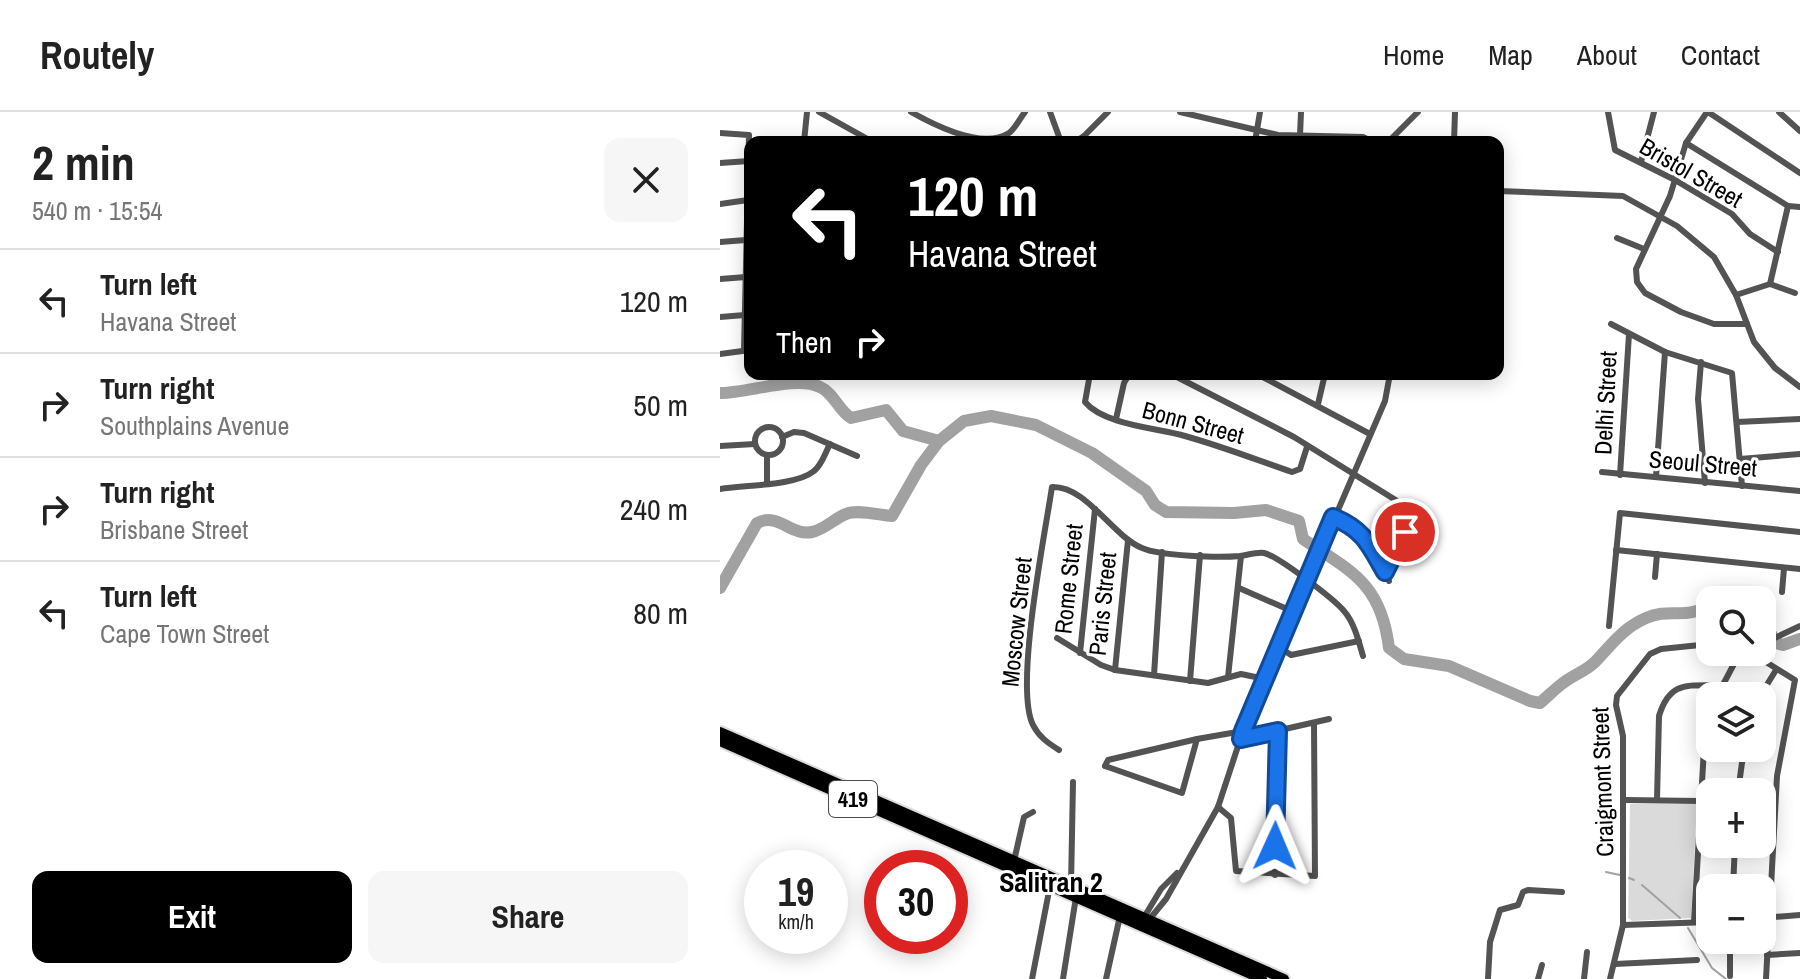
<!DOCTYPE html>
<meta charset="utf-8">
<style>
:root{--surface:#fff;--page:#f6f6f6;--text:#222;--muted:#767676;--line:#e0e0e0;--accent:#000}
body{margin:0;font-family:"Archivo Narrow",sans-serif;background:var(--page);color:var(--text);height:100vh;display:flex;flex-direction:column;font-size:30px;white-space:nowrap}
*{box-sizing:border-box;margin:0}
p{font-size:26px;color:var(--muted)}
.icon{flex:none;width:44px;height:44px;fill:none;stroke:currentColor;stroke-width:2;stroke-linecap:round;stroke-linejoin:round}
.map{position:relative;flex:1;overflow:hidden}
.side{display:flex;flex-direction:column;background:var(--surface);width:720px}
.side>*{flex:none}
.top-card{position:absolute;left:24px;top:24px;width:760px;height:244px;border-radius:16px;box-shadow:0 4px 20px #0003;background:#000;color:#fff;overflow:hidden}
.fabs{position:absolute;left:976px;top:474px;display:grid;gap:16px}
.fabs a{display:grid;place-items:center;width:80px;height:80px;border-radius:16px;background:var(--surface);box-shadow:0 4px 20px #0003;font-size:40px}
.speed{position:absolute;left:24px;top:738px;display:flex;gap:16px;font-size:40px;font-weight:700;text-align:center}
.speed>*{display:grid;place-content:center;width:104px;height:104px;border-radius:50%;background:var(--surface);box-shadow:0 4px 20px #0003;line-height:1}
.speed small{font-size:20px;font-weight:400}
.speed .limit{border:12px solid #d22;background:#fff;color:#111}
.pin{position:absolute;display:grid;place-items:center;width:68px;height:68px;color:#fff;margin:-34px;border:4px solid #fff;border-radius:50%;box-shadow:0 2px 8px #0007}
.me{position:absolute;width:88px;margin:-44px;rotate:1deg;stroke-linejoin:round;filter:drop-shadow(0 0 6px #0008)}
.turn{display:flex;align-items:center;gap:28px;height:168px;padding:0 32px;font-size:36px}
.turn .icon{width:104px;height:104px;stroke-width:2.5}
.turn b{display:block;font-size:56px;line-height:68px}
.then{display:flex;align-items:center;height:76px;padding:0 32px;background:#0003;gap:16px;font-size:30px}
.round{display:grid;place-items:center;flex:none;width:84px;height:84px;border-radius:16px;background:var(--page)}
.overview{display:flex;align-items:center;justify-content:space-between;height:136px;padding:0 32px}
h1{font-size:48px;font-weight:700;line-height:60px}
.action{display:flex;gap:16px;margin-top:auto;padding:16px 32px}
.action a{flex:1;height:92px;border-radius:16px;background:var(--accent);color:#fff;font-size:32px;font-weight:700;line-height:92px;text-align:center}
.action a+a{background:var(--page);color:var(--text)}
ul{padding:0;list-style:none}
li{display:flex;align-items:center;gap:24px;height:104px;padding:0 32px;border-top:2px solid var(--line)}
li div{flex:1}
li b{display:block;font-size:30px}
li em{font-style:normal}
header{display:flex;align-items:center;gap:48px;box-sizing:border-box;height:112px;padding:0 40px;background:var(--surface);border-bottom:2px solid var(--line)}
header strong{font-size:38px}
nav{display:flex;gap:44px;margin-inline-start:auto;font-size:28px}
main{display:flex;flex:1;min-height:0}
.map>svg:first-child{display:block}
</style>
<header>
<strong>Routely</strong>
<nav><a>Home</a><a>Map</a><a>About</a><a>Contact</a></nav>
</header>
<main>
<section class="side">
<div class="overview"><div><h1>2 min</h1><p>540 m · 15:54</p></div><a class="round"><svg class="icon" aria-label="close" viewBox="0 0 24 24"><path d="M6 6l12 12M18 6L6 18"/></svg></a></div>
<ul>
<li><svg class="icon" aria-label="left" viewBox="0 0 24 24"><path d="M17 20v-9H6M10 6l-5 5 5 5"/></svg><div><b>Turn left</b><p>Havana Street</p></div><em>120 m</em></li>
<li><svg class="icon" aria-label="right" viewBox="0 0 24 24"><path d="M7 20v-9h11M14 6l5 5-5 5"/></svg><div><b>Turn right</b><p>Southplains Avenue</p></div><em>50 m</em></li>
<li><svg class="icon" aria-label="right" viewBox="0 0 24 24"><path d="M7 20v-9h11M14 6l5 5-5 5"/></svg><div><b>Turn right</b><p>Brisbane Street</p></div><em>240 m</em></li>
<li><svg class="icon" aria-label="left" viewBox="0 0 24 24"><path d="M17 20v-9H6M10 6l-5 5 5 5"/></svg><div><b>Turn left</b><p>Cape Town Street</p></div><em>80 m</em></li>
</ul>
<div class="action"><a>Exit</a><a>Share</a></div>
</section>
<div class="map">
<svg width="1080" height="867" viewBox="0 0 1080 867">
<rect width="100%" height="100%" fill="#fff"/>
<polygon fill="#dadada" points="910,692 977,692 971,806 912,809 908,806"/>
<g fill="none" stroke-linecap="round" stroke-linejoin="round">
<g stroke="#a1a1a1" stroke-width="2">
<polyline points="886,760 900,763"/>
<polyline points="909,766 914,768"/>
<polyline points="922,773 960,806"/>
<polyline points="968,816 992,856 1006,867"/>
</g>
<g stroke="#a1a1a1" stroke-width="12">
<path d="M0 281C26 282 75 263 100 275 114 281 118 298 131 306L166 298 183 319 219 329"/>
<path d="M0 476 37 411C59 400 70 424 92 420 104 418 115 406 126 402 138 397 159 403 172 404L201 353 219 329 244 309 271 304 316 313 372 341 426 379 435 393 446 400 514 401 546 398 579 409 583 427C632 460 661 471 669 536L684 547 729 554 810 589 820 591C828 584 835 577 843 571 853 563 866 559 875 550 891 533 903 516 926 506 950 495 967 509 990 492"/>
<polyline points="1002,488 1010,488"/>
<polyline points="1042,505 1056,531 1063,533 1080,527"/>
</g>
<g stroke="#dbdbdb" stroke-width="14">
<g id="trunk">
<polyline points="0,620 564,867"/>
<polyline points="0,629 542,867"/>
</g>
</g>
<g stroke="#535353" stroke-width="6">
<polyline points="99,0 153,30"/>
<path d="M191 0C214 13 262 38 289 21 295 17 300 6 305 0"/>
<polyline points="330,0 341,30"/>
<polyline points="460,0 558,23 643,25 653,30"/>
<polyline points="888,0 895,38 955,68 1012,102 1030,122 1058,140"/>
<polyline points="987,0 966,31 950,84 916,157 917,170 925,181 961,200 994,212 1027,212"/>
<polyline points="988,0 1080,61"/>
<polyline points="1059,0 1080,19"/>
<polyline points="0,21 29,23 24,239"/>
<polyline points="580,23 581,0"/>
<polyline points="84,30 87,0"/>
<polyline points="355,30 364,24 388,0"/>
<polyline points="535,30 540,0"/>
<polyline points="668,30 698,0"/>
<polyline points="734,30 735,0"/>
<polyline points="966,31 1068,94"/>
<polyline points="921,50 934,0"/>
<polyline points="0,51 29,49"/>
<polyline points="778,79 903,84 957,114 994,145 1016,183 1034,230 1055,256 1080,275"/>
<polyline points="0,92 28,88"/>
<polyline points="1068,94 1080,95"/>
<polyline points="897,126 924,137"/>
<polyline points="0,130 26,128"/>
<polyline points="0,167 26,165"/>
<polyline points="1050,172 1075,181"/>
<polyline points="1016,183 1050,172 1068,94"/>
<polyline points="0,205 25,203"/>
<polyline points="891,212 945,240 1012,261 1022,374"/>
<polyline points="0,242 30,238"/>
<polyline points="981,250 978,287 985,371"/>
<path d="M370 262 365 290C384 313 438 316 465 324 501 334 537 348 572 360L580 357 587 335"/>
<polyline points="451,262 574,325 703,405"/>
<polyline points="537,262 650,322"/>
<polyline points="598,292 605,262"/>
<polyline points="396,307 404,271 409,262"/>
<polyline points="1017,310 1080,307"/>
<circle cx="49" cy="329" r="14"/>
<polyline points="62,325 74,320 84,321 137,344"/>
<polyline points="0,334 35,332"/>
<polyline points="1020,347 1080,342"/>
<polyline points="882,360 1080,379"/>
<polyline points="900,363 909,222"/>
<polyline points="936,365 945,240"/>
<polyline points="47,371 47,343"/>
<path d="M0 377C24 373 76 374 94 359 102 353 105 341 110 332"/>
<path d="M613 405C647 420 654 437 669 469"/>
<polyline points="896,438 1080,457"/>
<polyline points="665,460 695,400"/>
<polyline points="935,465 937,442"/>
<polyline points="519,476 574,500"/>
<polyline points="1062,480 1064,456"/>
<polyline points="889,514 900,401 1080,420"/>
<polyline points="337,526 381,553 395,558 488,571 521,562 545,567"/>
<polyline points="1042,532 1080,514"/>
<polyline points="559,535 571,543 639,529"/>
<polyline points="1030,540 1075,568 1057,664 1046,867"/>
<polyline points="360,541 375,397"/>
<polyline points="395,558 408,428"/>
<polyline points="434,563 442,440"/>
<polyline points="508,565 521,444"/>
<polyline points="470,569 480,443"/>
<polyline points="997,584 1015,550 1026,540"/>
<polyline points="1040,584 1056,558"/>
<polyline points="521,627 609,607"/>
<path d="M339 638C328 631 319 625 313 613 294 575 325 422 332 375 367 374 391 423 422 436 440 444 499 446 520 444 528 443 536 440 544 441 558 444 614 487 624 499 634 510 639 530 643 544"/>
<polyline points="385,654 388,648 477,627 523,619"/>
<polyline points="385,654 462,681 477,627"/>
<polyline points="1018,680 1024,636"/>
<polyline points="904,688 980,689"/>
<path d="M937 688 939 604C950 568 968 574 1001 573"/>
<polyline points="498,695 511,706 516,759 595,764 594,611"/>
<polyline points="294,749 304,705 313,700"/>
<polyline points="555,763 558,619"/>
<polyline points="351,774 353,670"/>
<polyline points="1013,776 1015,732"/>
<polyline points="1042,806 1080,803"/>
<polyline points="423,807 441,777 457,761"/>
<polyline points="428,809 446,787 498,695 523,619 665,289 670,262"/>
<polyline points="974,810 984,636 990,604"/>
<polyline points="903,813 990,810"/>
<polyline points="1047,843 1080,841"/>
<polyline points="895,852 977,848"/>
<polyline points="1010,864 1010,828"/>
<polyline points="312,867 330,774"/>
<polyline points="343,867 356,785"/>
<polyline points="386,867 400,804"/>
<polyline points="768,867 770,830 780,798 798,793 803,780 808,778 842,780"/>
<polyline points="818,867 822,853"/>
<polyline points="864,867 867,840"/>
<polyline points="890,867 903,813 903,624 896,593 897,584 930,542 941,537 990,532"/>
</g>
<use href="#trunk" stroke="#000" stroke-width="10"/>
</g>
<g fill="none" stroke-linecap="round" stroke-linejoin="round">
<g stroke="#114b97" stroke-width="20">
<path id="route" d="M555 734 558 619 521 627 523 619 613 405C644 418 649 432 665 460L685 420"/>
</g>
<use href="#route" stroke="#1a73e8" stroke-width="14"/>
</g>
<g text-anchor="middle" stroke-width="6" stroke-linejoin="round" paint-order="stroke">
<rect fill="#fff" stroke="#4c4c4c" stroke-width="2" x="109" y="669" width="48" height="36" rx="6"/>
<g font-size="22" font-weight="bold" fill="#000">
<text x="133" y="695">419</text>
</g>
<g font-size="24" fill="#000" stroke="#fff">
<text transform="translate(971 61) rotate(30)" y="8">Bristol Street</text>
<text transform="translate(886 291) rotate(-87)" y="8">Delhi Street</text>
<text transform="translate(473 311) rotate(15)" y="8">Bonn Street</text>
<text transform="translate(983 352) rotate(5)" y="8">Seoul Street</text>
<text transform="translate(349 467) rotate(-84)" y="8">Rome Street</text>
<text transform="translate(383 492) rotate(-84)" y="8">Paris Street</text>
<text transform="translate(297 510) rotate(-84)" y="8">Moscow Street</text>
<text transform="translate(883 670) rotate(-92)" y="8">Craigmont Street</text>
</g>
<g font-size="28" font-weight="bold" fill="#000" stroke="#fff">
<text x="331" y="780">Salitran 2</text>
</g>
</g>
</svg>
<div class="fabs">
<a><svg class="icon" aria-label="search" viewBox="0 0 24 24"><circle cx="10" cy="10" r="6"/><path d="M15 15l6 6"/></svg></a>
<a><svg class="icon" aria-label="layers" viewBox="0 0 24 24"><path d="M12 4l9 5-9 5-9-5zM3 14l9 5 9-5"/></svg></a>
<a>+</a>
<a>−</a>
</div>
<div class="speed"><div>19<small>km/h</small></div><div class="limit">30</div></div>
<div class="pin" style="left:685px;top:420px;background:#d93025"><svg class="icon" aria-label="arrive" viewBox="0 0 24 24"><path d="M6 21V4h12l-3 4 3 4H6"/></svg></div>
<svg class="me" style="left:555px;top:734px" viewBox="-20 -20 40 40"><path d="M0-17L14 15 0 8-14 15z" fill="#1a73e8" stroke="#fff" stroke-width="4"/></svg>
<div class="top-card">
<div class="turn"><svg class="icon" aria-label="left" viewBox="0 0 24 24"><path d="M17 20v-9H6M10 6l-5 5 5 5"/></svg><div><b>120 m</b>Havana Street</div></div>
<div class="then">Then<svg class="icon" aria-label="right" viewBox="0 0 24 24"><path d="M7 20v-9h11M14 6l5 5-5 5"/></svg></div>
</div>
</div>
</main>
